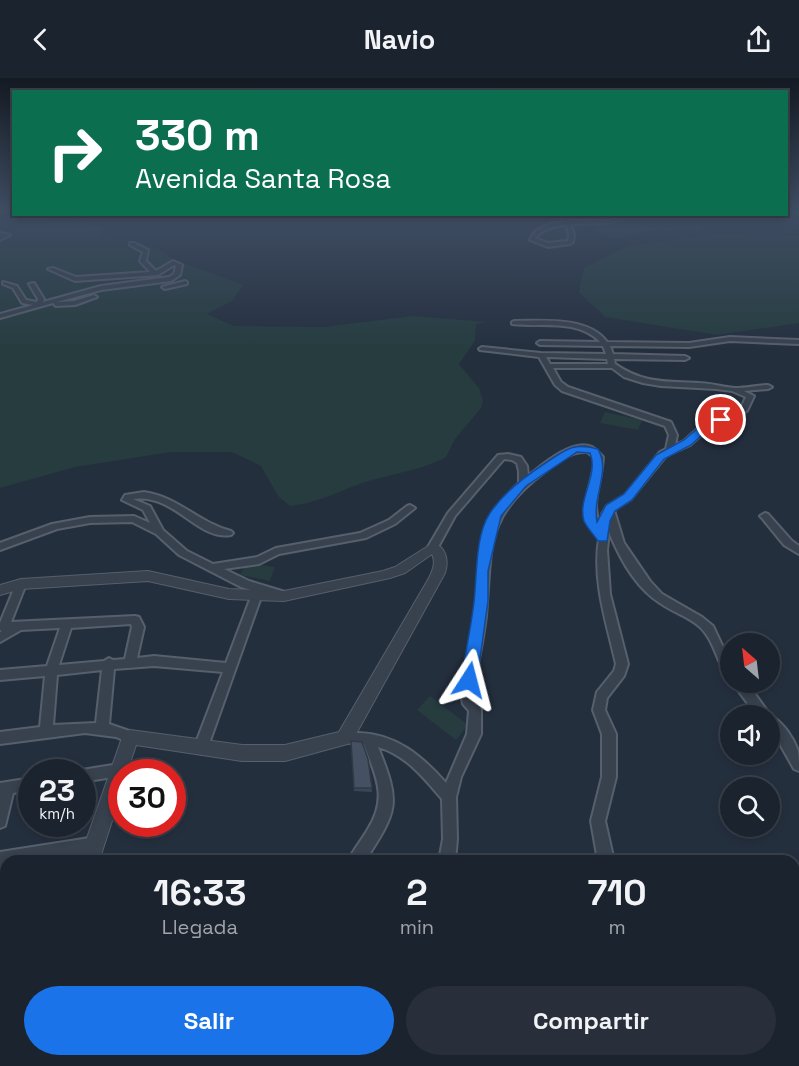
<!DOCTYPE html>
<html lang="es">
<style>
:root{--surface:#1b232e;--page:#282f3a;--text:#f1f3f6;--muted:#a0a4aa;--line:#39404a;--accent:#1a73e8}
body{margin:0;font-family:"Space Grotesk",sans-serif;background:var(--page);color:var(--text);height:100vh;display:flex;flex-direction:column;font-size:22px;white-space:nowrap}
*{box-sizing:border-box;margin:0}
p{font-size:20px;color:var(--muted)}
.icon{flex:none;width:33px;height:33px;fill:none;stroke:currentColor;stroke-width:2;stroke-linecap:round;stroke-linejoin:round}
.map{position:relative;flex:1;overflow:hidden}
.side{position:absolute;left:0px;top:777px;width:800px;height:212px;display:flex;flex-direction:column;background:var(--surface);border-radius:18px 18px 0 0;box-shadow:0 3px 9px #0003,0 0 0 2px var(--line)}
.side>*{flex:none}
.guide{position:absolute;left:12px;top:12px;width:776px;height:126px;border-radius:0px;box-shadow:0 3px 9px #0003,0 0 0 2px var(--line);background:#0b6e4f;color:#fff;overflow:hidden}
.needle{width:39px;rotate:332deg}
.controls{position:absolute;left:720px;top:555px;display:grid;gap:12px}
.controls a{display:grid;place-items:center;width:60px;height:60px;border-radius:50%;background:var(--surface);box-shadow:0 3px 9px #0003,0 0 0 2px var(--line);font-size:30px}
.speed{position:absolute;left:18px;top:681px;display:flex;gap:12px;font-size:30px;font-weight:700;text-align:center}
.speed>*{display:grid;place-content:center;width:78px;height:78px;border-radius:50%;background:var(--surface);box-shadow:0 3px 9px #0003,0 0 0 2px var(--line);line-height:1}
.speed small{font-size:15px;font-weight:400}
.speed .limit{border:9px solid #d22;background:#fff;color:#111}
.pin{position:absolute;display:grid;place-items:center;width:51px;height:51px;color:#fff;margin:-26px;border:3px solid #fff;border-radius:50%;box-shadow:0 2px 6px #0007}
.me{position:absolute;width:66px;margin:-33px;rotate:9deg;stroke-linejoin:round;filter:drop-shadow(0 0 4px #0008)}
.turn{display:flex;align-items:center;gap:21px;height:126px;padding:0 24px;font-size:27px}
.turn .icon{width:78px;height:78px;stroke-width:2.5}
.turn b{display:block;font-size:42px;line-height:51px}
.eta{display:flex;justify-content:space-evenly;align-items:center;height:102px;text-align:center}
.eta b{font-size:36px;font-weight:600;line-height:42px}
.action{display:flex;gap:12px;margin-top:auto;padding:12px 24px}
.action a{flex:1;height:69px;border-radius:36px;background:var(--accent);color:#fff;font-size:24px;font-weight:600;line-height:69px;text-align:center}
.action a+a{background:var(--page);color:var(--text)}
header{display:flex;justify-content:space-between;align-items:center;height:78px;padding:0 24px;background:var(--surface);font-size:27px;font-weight:600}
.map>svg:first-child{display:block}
</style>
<header><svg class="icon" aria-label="back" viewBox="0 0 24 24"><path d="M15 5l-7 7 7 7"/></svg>Navio<svg class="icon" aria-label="share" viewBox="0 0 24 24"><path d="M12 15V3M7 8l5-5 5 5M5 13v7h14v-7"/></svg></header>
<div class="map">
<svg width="799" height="988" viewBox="0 0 799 988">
<rect width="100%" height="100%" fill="#242f3e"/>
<g fill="#263c3f">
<path d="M786 134H799V145L782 143 786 147 704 146 699 147 704 152 678 150 676 153C663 152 654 152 642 154L643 156 614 161 597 154 592 147 575 146 613 144 640 137 786 136Z"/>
<path d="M27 139 95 146 103 151 100 160C120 162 157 163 170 180L243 207 232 223 207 236 234 248H243L324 249 413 238 486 244 476 246 475 263 459 286 479 310 483 323 481 330 455 361 446 379C418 394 386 396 357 407 335 415 314 426 290 428L278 418 261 388 232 374H171L75 389 0 410V141Z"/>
<polygon points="566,146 569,150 570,162 549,165 536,162 535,158 555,147"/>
<polygon points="719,156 799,158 799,245 717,257 605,239 579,214 584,190 628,168"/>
<polygon points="605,334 642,342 638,352 600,345"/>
<polygon points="247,485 275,489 270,503 240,497"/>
<polygon points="430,618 468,647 456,662 417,632"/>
</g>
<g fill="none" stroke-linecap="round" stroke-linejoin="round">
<g stroke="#565f6c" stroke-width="4">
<g id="minor">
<path d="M560 136H565L569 143H608L630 136H638L608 145 571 146 574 157 573 164 570 166 548 169 530 162C535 149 551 145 564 144ZM566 147 569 157 568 163 548 165 535 160C544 151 553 148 566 147Z"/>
<polygon points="0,155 10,157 0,162"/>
<polygon points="130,165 134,165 148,172 146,183 156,193 173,183 182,187 180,197 171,203 101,212 57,224 74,223 94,217 97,219 75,227 56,228 53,225 0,240 0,236 33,227 22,225 13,210 3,206 3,204 17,208 26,222 37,224 38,221 29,206 34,205 44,221 43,224 101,208 169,199 174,196 176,188 174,187 158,197 75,203 48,191 53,190 76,199 150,194 140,183 143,174 130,167"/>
<polygon points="185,203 187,204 187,206 165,211 162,209"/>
<path d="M514 243C542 243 588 238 607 264L689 265 730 259 799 262V266L730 263 689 269 610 268 613 276 685 278 689 280 685 282 614 281 615 286C644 306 666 303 699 305 711 305 725 310 736 310 746 310 758 307 768 307L772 309 768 311 744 313 754 318 747 333 710 349 690 367 666 378 631 421 614 432 624 465 650 503 662 516 702 539 713 548 730 584V599L726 597C717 582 713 561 700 549 688 538 672 534 660 525 636 510 619 479 609 454L607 472 610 516 628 586 624 598 607 620 605 632 616 656V699L605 743 614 783H598L591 743 602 699V656L593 632 597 614 614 593 616 586C607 546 592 503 599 461 575 423 591 418 595 380L587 374C571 373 558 383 546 393 484 439 492 468 486 538 483 564 477 589 473 615L475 623 481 631V656L461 699 456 719 457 761 455 783H439L443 761 442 721C424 700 406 677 378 669 401 726 398 732 365 783H348C353 772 362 762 368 751 388 719 376 699 364 666L340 664 338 660 340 656C347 654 352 655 359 655 396 656 422 678 446 705L467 656 469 633 463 626 461 615C465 591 471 566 474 542 481 486 474 448 519 405V393L517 385 512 382 504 381 455 438 437 471H429L428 469 448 435 498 377 508 376 521 379 527 388 528 398C542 387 573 360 592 369 596 371 600 376 603 379 602 405 590 423 600 448L602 436 607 428 625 417 660 374 666 371 669 357 665 348 562 313 555 307 539 279 480 272 479 271 482 269 541 275 606 276 603 268 540 267 537 265 540 263 600 264C577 240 540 250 512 246V244ZM546 279 607 281 608 286H550ZM553 290H612L624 299 643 305 661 308 716 311 732 313 746 319 741 330 704 345 684 363 675 367 677 357 671 344 568 309 561 304Z"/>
<path d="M144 414C179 419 197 444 231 453L233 455 231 457C197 463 175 415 133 421L150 428 163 452 187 473 213 486 257 479 276 470 360 455 389 442 407 428 410 427 415 430 395 446 366 460 279 476 259 486 224 491 249 503 285 514 286 517 285 520 281 521 241 509 179 477 156 456 132 444 90 445 57 451 0 472V465L52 446 90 439 134 438 150 445 143 432 122 422 125 417Z"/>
<polygon points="765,435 768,436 792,463 799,468 799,476 784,467 762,440 760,438"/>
<path d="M21 502 26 506 11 544 135 538 139 539 144 549 137 580 154 578 226 585 251 519 252 516H260L261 519 206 674 201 676 196 674 194 670 223 594 154 588 114 591 109 646 135 655 137 659 135 663 130 665 116 659 85 655 0 666V654L40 649 45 598 0 602V592L47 588 60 550 21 552 0 564V554L2 553 0 552V545L16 506ZM131 546 132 549 125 581 113 582 109 580 104 583 59 587 71 550ZM102 592 96 645 53 647 57 597Z"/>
<path d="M732 604H746L771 638C783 644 794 661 798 673 799 679 799 687 799 693L794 691 776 659 770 651V638H757Z"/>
<polygon points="119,686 124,688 126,692 119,698 82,704 82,694 77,694 82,692"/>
<polygon points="32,700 32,712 13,715 5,748 0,750 0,705"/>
<polygon points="96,759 101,761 103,766 101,771 96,773 34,783 6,783 6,788 0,788 0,774"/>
<polygon points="6,876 6,892 0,894 0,878"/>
<polygon points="6,950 6,968 0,970 0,952"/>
<polygon points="516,982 535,982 537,988 518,988"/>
<polygon points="706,982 725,982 727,988 708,988"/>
</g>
</g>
<g stroke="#565f6c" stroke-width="2">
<g id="tertiary">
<path d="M433 465C446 469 449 482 445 495L351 665 285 683H242L136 667 127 694H122V712L99 783H79L124 654 130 652 242 667H285L339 654 429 500C433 492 436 484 432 476L405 495 390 500 284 523 229 521 148 503 21 511 0 517V507L21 501 148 493 229 511 284 513 383 493 395 489Z"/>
<polygon points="96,982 119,982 122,988 98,988"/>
</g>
</g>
<use href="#minor" fill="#38414e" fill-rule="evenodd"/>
<use href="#tertiary" fill="#38414e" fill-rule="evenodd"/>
</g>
<polygon fill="#3b4654" points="351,663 368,681 372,714 354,713"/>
<polygon fill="#455162" stroke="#303945" stroke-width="1.5" points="351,663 362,664 368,681 372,710 354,710"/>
<linearGradient id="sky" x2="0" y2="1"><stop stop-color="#141a22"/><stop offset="0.49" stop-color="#3f4d63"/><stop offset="1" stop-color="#3f4d63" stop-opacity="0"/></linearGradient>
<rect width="799" height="273" fill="url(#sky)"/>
<path fill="#1a73e8" stroke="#114b97" stroke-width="1.5" d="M721 339 726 342 711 349 691 367 664 381 632 422 615 433 610 443 607 463H598C594 457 587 450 584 443 577 421 599 397 590 375L577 374 526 408 501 438 488 493V523L477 602 469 608 463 606 461 602C465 576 471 550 474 524 477 498 475 457 490 435 504 414 524 399 544 386 566 372 572 364 598 371 611 393 592 419 597 444L606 427 624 416 656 377 684 362 704 345Z"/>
</svg>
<div class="controls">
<a><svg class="needle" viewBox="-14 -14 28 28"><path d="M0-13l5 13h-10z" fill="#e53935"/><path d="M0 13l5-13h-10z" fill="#a0a4aa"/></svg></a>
<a><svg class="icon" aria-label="sound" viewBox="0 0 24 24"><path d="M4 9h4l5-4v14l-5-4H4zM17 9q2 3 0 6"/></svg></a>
<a><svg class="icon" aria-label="search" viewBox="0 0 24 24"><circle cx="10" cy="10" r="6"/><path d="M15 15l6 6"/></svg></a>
</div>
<div class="speed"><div>23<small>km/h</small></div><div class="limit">30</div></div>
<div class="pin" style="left:721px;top:342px;background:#d93025"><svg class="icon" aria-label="arrive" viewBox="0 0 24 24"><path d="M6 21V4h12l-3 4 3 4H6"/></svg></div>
<svg class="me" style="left:469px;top:602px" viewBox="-20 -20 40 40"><path d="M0-17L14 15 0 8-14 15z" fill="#1a73e8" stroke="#fff" stroke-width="4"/></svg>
<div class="guide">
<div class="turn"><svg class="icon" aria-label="right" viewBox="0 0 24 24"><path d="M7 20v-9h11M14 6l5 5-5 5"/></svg><div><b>330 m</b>Avenida Santa Rosa</div></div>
</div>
<section class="side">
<div class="eta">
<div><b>16:33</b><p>Llegada</p></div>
<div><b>2</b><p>min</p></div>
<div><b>710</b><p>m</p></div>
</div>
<div class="action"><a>Salir</a><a>Compartir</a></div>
</section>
</div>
